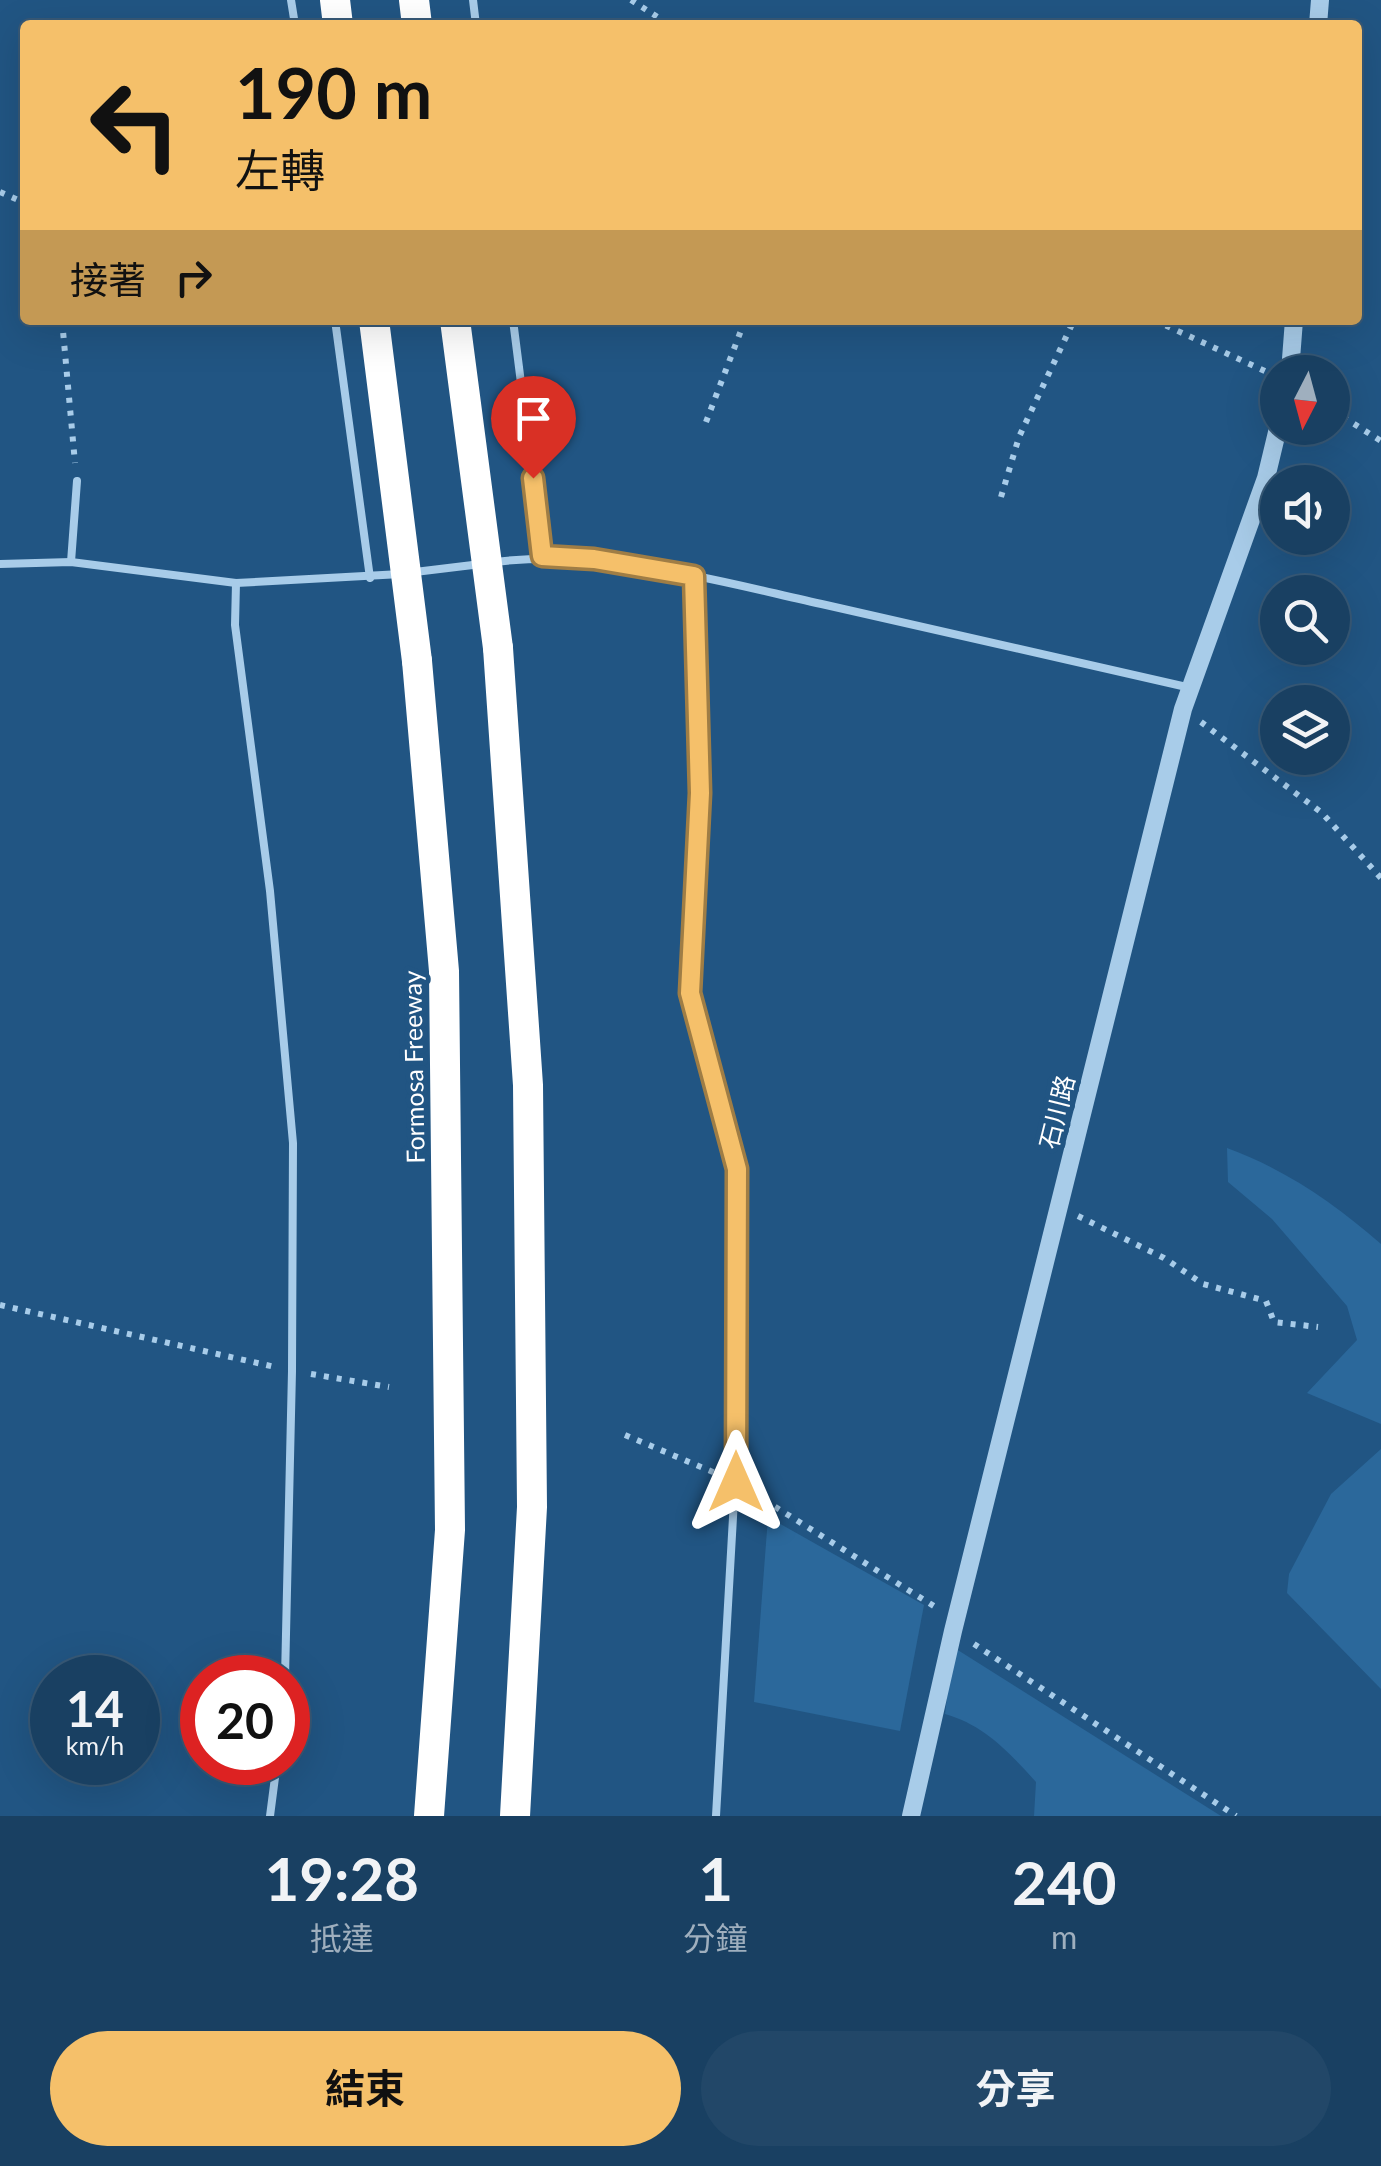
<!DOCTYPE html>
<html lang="zh-TW">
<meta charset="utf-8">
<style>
:root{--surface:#194062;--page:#224768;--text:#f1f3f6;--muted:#9fafbe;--line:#375977;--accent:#f5c06a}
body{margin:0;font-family:Lato,"Noto Sans TC",sans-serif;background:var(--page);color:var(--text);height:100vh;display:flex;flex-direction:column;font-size:38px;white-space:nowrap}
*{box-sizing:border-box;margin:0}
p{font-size:32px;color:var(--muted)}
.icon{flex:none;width:55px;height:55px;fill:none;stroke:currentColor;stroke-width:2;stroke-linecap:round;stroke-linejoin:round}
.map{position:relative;height:1816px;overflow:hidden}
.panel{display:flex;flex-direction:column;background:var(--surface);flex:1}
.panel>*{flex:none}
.guide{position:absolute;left:20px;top:20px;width:1342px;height:305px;border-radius:10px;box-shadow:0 10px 40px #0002,0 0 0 2px var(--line);background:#f5c06a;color:#111;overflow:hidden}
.needle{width:65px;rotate:186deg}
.buttons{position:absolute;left:1260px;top:355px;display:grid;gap:20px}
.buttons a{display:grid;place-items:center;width:90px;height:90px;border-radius:50%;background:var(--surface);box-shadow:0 10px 40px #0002,0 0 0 2px var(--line);font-size:50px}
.speed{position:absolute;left:30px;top:1655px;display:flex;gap:20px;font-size:50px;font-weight:700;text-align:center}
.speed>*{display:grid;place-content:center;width:130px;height:130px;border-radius:50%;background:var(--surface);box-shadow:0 10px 40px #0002,0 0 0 2px var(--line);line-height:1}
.speed small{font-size:25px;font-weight:400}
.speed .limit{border:15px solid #d22;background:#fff;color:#111}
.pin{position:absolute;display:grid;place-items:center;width:85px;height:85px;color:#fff;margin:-102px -42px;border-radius:50% 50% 50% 0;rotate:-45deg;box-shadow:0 0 10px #0007}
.pin .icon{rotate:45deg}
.me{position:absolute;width:110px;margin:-55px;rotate:0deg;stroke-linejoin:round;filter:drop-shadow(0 0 8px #0008)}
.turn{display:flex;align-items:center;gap:35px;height:210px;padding:0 50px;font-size:45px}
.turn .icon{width:130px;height:130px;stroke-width:2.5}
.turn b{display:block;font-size:70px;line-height:85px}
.then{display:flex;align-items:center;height:95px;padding:0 50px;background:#0003;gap:20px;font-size:38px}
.eta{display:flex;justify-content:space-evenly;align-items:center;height:170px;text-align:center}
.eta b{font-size:60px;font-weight:700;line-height:70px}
.primary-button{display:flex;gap:20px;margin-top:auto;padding:20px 50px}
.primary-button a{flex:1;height:115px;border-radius:60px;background:var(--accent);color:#111;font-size:40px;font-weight:700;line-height:115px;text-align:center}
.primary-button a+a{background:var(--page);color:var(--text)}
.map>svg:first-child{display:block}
</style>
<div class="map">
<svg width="1381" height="1816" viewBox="0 0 1381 1816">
<rect width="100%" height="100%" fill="#215583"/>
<g fill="#2b689b">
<path d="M1227 1148C1285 1169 1334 1203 1381 1244V1424L1307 1393 1357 1340 1347 1306 1272 1219 1228 1182Z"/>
<polygon points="1381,1449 1381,1689 1287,1593 1289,1574 1331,1494"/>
<polygon points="768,1517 924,1605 900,1731 754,1702"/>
<path d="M953 1647 1221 1816H1034L1036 1782C1009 1752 984 1725 945 1714Z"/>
</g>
<polygon fill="#316da1" points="207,1762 244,1762 243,1772 206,1768"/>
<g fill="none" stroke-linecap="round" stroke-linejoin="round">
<g stroke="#a8cce9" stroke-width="6" stroke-dasharray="5 8" stroke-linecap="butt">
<polyline points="631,0 670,25"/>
<polyline points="0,192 25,203"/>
<polyline points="62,320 75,463"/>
<polyline points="1154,320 1267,372"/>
<polyline points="1332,410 1381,441"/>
<polyline points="706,422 745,320"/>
<polyline points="1001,497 1019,437 1074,320"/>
<polyline points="1201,722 1322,813 1381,878"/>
<polyline points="1078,1216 1164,1258 1203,1284 1266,1301 1274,1322 1318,1327"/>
<polyline points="0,1305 275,1367"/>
<polyline points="311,1374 389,1387"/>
<polyline points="625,1435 720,1475"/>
<polyline points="753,1493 937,1608"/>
<polyline points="974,1644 1236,1816"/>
</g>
<g stroke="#a8cce9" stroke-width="8">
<polyline points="291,0 295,25"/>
<polyline points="473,0 476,25"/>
<polyline points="335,320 370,578"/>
<polyline points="513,320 543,556"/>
<polyline points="71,562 77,481"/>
<path d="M495 562C606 548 717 581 826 605 947 633 1069 660 1191 688"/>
<polyline points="0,564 71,562 236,583 401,574"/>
<polyline points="415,572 481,564"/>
<polyline points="694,576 699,793 690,993 737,1169 735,1482 716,1816"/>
<polyline points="236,583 235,625 270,891 293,1143 292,1371 285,1678"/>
<polyline points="270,1816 277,1762"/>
</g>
<g stroke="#a8cce9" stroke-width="18">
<polyline points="1318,25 1320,0"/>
<polyline points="1290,372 1294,320"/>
<polyline points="911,1816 953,1631 1183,709 1266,478 1278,428"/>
</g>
<g stroke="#fff" stroke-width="30">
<polyline points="335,0 338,25"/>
<polyline points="498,648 528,1085 532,1507 515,1816"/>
<polyline points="417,661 444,971 450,1530 429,1816"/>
</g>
<g stroke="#fff" stroke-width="30">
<polyline points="414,0 417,25"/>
<polyline points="374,320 417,661"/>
<polyline points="455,320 498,648"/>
</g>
</g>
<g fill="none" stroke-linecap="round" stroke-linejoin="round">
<g stroke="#9f7d45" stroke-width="25">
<polyline id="route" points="533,478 542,556 594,559 694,576 700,793 690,993 737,1169 736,1482"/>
</g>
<use href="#route" stroke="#f5c06a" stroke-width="18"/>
</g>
<g text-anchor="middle" stroke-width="10" stroke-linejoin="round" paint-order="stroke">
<g font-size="25" fill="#fff" stroke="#215583">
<text transform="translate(414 1067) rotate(-91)" y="9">Formosa Freeway</text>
<text transform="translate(1057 1112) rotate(-76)" y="9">石川路</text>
</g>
</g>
</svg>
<div class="buttons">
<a><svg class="needle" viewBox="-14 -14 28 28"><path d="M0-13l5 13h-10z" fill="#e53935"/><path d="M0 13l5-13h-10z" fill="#9fafbe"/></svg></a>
<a><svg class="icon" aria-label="sound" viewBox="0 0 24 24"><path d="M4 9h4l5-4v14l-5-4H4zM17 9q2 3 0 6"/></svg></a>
<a><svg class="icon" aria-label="search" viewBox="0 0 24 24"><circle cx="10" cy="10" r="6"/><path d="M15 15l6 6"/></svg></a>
<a><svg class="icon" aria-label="layers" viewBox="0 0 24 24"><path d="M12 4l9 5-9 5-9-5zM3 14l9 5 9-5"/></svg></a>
</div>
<div class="speed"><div>14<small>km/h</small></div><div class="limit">20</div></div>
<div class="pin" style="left:533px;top:478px;background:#d93025"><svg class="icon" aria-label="arrive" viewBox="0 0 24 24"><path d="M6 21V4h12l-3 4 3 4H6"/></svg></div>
<svg class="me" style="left:736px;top:1482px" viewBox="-20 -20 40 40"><path d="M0-17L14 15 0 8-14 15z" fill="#f5c06a" stroke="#fff" stroke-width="4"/></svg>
<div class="guide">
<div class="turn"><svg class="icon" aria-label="left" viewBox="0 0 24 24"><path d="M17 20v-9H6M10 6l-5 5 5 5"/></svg><div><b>190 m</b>左轉</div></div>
<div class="then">接著<svg class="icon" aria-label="right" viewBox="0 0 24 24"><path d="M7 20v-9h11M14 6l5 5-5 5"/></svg></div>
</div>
</div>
<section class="panel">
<div class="eta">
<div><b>19:28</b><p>抵達</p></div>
<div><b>1</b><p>分鐘</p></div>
<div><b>240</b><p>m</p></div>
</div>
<div class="primary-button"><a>結束</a><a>分享</a></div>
</section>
